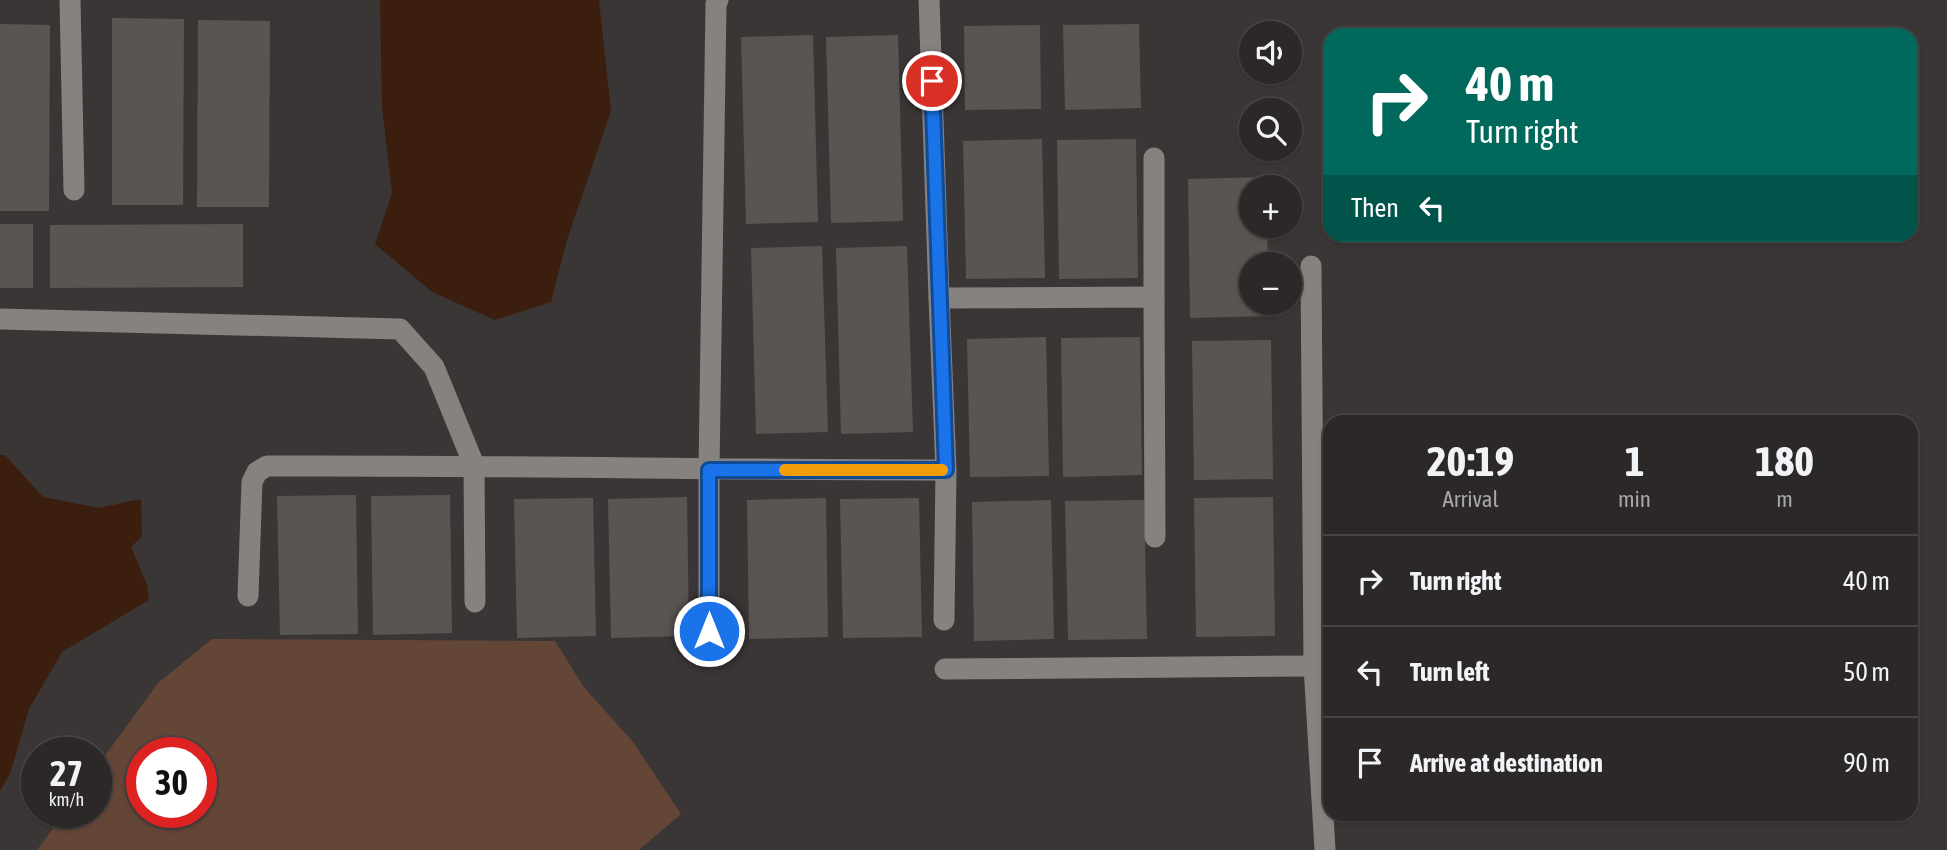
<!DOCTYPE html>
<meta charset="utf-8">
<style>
:root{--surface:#2c2828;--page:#343030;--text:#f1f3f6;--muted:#a6a6a8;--line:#484445}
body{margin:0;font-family:"Asap Condensed",sans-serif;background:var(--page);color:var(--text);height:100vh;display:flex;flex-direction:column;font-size:26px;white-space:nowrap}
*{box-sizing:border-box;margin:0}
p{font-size:23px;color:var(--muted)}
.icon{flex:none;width:38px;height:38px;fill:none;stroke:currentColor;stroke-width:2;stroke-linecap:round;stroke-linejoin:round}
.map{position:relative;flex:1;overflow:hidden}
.drawer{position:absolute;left:1323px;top:415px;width:595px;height:406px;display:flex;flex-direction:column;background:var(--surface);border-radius:21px;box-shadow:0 2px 5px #0004,0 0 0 2px var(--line)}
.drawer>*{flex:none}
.hud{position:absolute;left:1323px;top:28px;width:595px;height:214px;border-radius:21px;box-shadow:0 2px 5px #0004,0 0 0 2px var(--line);background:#00695c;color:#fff;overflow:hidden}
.tools{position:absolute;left:1239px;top:21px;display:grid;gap:14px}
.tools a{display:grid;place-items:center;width:63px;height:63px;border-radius:50%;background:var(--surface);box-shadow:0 2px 5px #0004,0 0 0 2px var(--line);font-size:35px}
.speed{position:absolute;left:21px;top:737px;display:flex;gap:14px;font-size:35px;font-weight:700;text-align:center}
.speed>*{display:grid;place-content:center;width:91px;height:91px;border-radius:50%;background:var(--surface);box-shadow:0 2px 5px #0004,0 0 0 2px var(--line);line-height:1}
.speed small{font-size:18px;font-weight:400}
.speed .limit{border:10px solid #d22;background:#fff;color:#111}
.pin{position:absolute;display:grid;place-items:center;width:60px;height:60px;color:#fff;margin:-30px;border:4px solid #fff;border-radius:50%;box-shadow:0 2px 7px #0007}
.me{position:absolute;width:77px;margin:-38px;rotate:0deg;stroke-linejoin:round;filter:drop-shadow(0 0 5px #0008)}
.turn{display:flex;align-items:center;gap:24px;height:147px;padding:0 28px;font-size:32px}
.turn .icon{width:91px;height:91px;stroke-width:2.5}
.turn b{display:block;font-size:49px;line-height:60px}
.then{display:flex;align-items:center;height:66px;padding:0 28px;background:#0003;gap:14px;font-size:26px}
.eta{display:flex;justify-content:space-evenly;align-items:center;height:119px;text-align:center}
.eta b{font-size:42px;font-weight:700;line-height:49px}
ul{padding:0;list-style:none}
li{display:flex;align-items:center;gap:21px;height:91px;padding:0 28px;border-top:2px solid var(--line)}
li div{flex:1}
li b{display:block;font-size:26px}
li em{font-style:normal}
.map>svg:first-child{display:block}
</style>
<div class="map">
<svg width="1947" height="850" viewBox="0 0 1947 850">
<rect width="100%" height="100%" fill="#3a3635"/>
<path fill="#644637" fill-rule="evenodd" d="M212 639 555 641 583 686 633 742 681 814 639 850H37L65 812H96V768L158 683ZM142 752H201V812H142Z"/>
<g fill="#3c1e0e">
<polygon points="380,0 599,0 611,111 567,240 551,302 495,320 432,292 375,244 392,193 382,107"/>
<polygon points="0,455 5,455 43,497 99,508 141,499 142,536 131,547 147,584 149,600 62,652 29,709 10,774 0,791"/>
</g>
<g fill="#595553">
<polygon points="112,18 184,19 183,205 112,205"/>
<polygon points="198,20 270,21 269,207 197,207"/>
<polygon points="0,24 50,25 49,211 0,211"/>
<polygon points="1139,24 1141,108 1065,110 1063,25"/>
<polygon points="1040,25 1041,109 965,110 964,26"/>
<polygon points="813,35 818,222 746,224 741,37"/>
<polygon points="898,35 903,221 831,223 826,37"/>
<polygon points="1042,139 1045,278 966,279 963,141"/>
<polygon points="1136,139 1138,278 1059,279 1057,140"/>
<polygon points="1266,177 1266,187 1251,187 1251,226 1267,226 1268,264 1251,264 1251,303 1269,303 1269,316 1190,318 1188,179"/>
<rect x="0" y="224" width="33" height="64"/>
<polygon points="243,224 243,287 50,288 50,225"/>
<polygon points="822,246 828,432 756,434 751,248"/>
<polygon points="907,246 913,432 841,434 836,248"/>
<polygon points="1046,337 1049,476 970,477 967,339"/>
<polygon points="1140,337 1142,475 1063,477 1061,338"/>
<polygon points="1271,340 1273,479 1194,480 1192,341"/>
<polygon points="356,495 358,634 280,635 277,496"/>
<polygon points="450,495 452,633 373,635 371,496"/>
<polygon points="687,497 689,636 611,638 608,499"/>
<polygon points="1273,497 1275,636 1196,637 1194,498"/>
<polygon points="593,498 596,636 517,638 514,499"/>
<polygon points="826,498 828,637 749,639 747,500"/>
<polygon points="919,498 922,637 843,638 840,499"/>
<polygon points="1051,500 1054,639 974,641 972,502"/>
<polygon points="1144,500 1147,639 1068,640 1065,501"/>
</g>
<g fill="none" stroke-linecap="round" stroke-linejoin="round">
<g stroke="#868280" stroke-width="21">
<polyline points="70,0 74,190"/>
<polyline points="929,0 939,298"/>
<polyline points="1154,158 1154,297"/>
<polyline points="1311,266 1314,666 1325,850"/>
<polyline points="0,319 400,329 434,367 474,465 475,602"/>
<path d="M248 596 252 482 257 472 267 466C494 465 720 470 946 470L939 298 1154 297 1155 537"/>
<polyline points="944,620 946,470"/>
<polyline points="709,631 709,470 716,4 718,0"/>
<polyline points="945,669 1314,666"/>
</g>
</g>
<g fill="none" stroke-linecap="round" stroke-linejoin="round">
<g stroke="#114b97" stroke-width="18">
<polyline id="route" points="709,631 709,470 946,470 932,81"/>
</g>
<use href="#route" stroke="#1a73e8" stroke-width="12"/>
<polyline stroke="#f59e0b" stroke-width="12" points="785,470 942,470"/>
</g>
</svg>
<div class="tools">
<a><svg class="icon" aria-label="sound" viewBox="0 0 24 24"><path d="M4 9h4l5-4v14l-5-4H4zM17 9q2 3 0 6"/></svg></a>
<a><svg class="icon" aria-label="search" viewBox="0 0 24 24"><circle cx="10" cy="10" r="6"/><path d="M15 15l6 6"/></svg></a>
<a>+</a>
<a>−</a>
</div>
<div class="speed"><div>27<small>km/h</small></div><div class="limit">30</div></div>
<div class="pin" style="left:932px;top:81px;background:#d93025"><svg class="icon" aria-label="arrive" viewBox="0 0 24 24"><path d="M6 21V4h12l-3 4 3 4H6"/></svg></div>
<svg class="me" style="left:709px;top:631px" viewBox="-20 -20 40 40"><circle r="17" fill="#1a73e8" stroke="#fff" stroke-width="3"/><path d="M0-11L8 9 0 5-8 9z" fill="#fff"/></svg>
<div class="hud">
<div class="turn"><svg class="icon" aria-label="right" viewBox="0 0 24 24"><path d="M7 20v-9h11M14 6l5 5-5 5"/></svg><div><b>40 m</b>Turn right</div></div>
<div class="then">Then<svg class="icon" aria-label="left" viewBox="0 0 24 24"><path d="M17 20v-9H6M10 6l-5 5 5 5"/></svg></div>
</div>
<section class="drawer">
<div class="eta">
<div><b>20:19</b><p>Arrival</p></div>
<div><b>1</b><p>min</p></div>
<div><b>180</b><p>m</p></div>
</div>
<ul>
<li><svg class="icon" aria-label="right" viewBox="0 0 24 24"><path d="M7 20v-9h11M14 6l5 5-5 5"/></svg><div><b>Turn right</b></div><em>40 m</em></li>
<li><svg class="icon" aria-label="left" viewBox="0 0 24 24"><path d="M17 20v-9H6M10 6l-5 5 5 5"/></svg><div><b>Turn left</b></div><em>50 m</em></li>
<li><svg class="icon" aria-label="arrive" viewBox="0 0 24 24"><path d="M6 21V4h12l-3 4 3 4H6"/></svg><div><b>Arrive at destination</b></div><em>90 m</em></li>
</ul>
</section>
</div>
